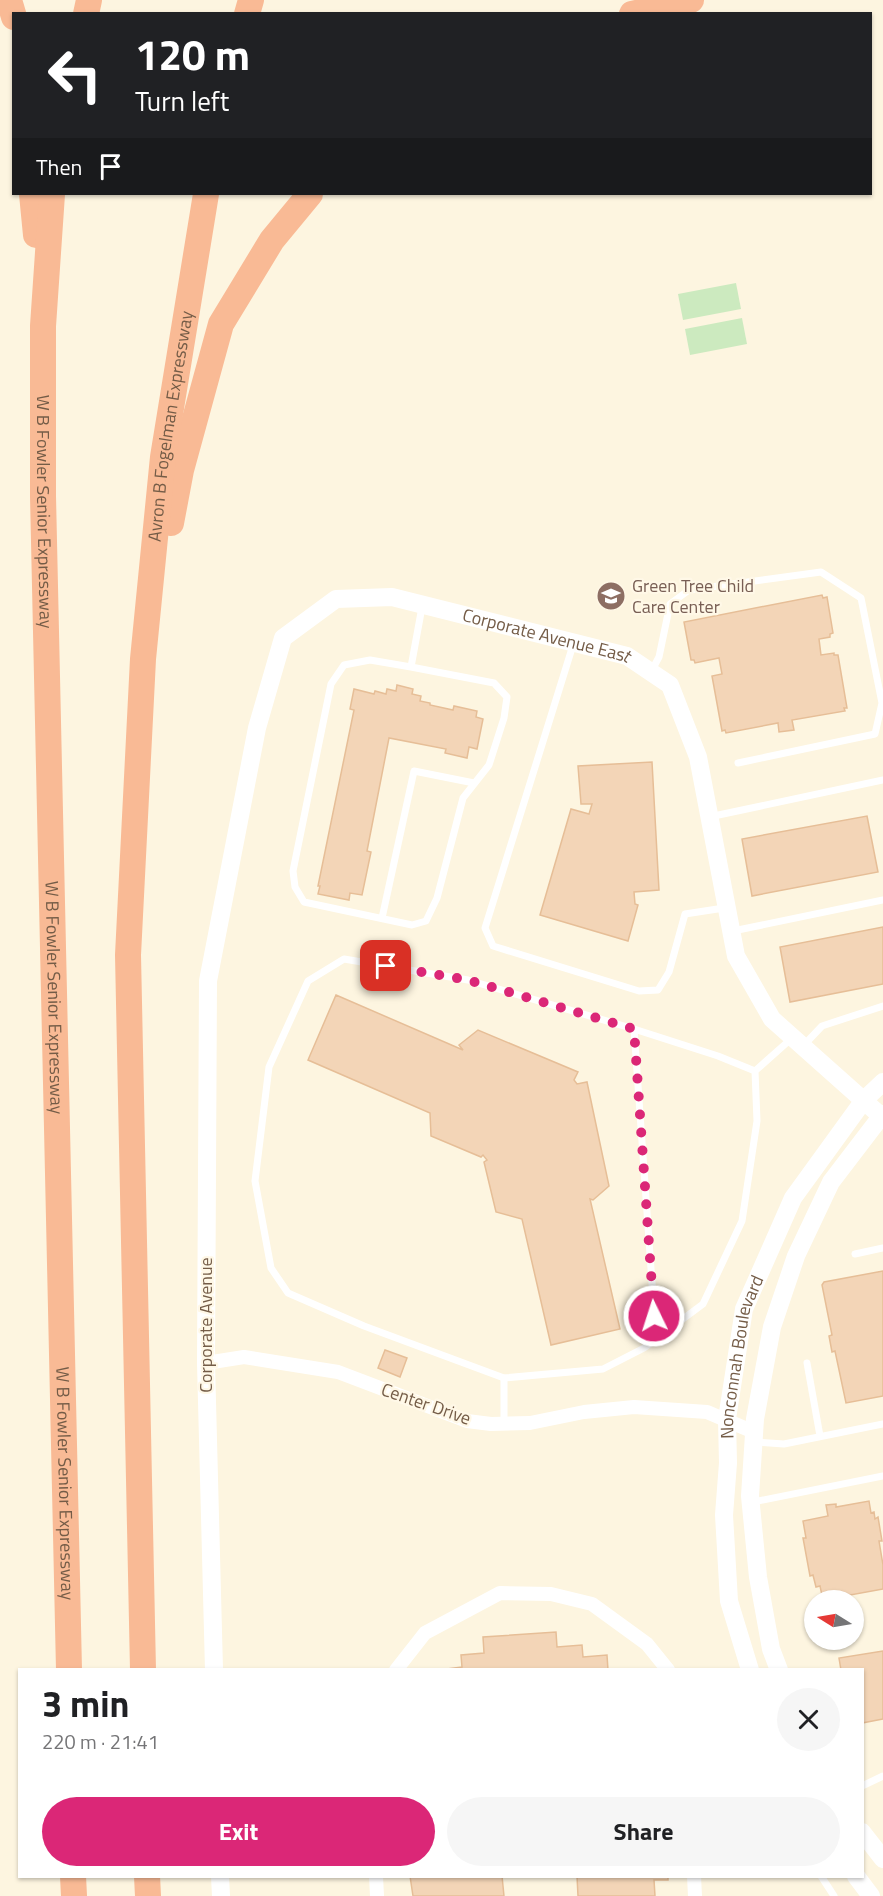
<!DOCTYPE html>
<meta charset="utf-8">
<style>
:root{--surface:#fff;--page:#f6f6f6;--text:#202124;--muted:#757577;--accent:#db2777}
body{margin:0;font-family:"Titillium Web",sans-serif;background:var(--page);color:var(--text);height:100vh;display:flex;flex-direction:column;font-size:22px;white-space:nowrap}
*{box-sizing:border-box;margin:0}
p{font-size:20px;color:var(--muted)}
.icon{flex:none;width:33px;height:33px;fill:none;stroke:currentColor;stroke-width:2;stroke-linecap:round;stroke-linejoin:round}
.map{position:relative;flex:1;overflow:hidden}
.sheet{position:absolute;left:18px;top:1668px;width:846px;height:210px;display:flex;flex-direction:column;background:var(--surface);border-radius:0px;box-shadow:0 2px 4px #0004}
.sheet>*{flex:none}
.hud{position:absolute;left:12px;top:12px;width:860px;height:183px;border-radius:0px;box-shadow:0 2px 4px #0004;background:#202124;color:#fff;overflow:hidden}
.needle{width:39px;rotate:281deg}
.buttons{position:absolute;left:804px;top:1590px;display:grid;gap:12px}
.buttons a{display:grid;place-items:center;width:60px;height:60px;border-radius:50%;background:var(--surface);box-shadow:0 2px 4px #0004;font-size:30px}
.pin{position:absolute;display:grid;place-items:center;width:51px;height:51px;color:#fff;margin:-26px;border-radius:12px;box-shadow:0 3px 9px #0006}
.me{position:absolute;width:66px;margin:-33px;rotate:356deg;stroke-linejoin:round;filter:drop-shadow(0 0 4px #0008)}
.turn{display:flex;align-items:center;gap:21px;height:126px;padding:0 24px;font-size:27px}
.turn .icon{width:78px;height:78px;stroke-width:2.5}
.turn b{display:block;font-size:42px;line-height:51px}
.then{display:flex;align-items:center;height:57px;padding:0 24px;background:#0003;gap:12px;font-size:22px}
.round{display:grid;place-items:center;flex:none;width:63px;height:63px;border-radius:32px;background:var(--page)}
.summary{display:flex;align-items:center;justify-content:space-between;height:102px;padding:0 24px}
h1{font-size:36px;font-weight:700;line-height:45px}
.button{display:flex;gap:12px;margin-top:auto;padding:12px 24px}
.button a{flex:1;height:69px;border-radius:36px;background:var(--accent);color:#fff;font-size:24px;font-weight:700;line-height:69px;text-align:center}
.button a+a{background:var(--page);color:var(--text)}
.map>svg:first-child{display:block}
</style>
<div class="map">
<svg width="883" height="1896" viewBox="0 0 883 1896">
<rect width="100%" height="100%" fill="#fdf5e0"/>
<g fill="#cceabf">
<polygon points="736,283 741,309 683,320 678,294"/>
<polygon points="742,318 747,344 690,355 685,329"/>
</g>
<g fill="#f3d5b7" stroke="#e6be97" stroke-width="1.5">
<polygon points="822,595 823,598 827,597 833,633 830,634 830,637 819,639 821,655 834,653 834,655 838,655 847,708 844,708 845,711 792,720 794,730 779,732 778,723 726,733 725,730 722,731 712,676 722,674 719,658 695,663 694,660 691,660 684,622"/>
<polygon points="397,685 413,689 412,694 421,696 420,701 430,703 430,705 453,710 454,706 477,711 476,717 483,719 477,749 469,747 467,758 445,753 446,749 389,738 367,851 371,852 362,895 350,893 349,900 318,894 320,886 318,886 354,710 350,709 354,689 374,694 375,691 386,694 387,689 396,691"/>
<polygon points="652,762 659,890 634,892 635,904 638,905 628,941 540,915 571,809 589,814 592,804 581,804 578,766"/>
<polygon points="867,816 878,872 752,896 742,839"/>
<polygon points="883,927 883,984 790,1002 780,947"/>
<polygon points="336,995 463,1050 459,1045 478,1030 578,1072 574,1080 577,1084 587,1082 609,1186 593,1200 590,1199 620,1329 551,1345 522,1219 496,1212 484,1162 487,1160 483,1155 481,1157 431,1136 430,1113 308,1060"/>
<polygon points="883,1271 883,1396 846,1403 835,1351 832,1352 829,1336 832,1335 822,1285 824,1282"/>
<polygon points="385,1350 407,1358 400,1377 378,1368"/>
<polygon points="869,1501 871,1513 874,1512 875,1519 878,1517 882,1541 879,1541 883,1565 883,1589 823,1600 820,1586 816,1587 813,1575 810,1576 803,1538 806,1538 803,1521 828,1516 826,1505 836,1504 836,1507"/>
<polygon points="556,1632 557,1647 582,1645 583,1657 607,1655 608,1670 439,1670 462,1667 461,1655 484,1653 483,1637"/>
<polygon points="883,1651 883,1719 862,1723 862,1670 841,1670 839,1658"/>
<polygon points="410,1876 502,1876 504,1896 413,1896"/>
<polygon points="577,1876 668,1876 668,1880 654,1880 655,1896 578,1896"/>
</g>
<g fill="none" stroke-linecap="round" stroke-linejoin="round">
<g stroke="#fff" stroke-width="7">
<polyline points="573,645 485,928 493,946 639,991 658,990 669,972 685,914 724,908"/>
<polyline points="411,667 494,683 507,697 504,718 489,765 463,798 437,898 426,921 412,925 304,902 295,887 293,871 331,684 344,665 370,660 411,667 422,607"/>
<polyline points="652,670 659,657 670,604 689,590 821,572 861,598 882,703 875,734 738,763"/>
<polyline points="709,817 883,780"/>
<polyline points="382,918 414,771 474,783"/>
<polyline points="733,931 883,900"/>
<polyline points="634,1029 656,1339"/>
<polyline points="804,1045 822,1026 883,1006"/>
<polyline points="755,1071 757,1121 742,1221 703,1304 644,1348 603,1369 504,1378 364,1326 288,1293 271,1268 255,1181 269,1067 308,981 344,959 468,980 634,1029 718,1056 755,1071 791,1039"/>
<polyline points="855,1254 883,1248"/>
<polyline points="807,1363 820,1436"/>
<polyline points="504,1378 504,1424"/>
<polyline points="756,1442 784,1444 883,1424"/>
<polyline points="753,1502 883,1476"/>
<polyline points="862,1786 883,1776"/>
<polyline points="821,1876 834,1896"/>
</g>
<g stroke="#fff" stroke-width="14">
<polyline points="206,1363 244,1357 338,1372 467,1421 491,1424 530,1423 584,1412 634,1407 707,1412 754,1432"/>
<polyline points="396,1670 425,1633 500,1593 551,1594 592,1604 647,1644 668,1670"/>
<polyline points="376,1876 377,1896"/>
<polyline points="694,1876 695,1896"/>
</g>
<g stroke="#fff" stroke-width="18">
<path id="s1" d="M214 1670 206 1363 208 981 257 728 283 638 336 599 392 597 627 656 670 685 698 757 736 956 772 1019 881 1116"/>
<path id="s2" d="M750 1670 729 1601 724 1515 728 1463 727 1419 744 1309 793 1198 864 1100 883 1082"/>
<polyline points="779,1670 771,1649 758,1577 750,1496 755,1419 772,1327 796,1256 831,1182 883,1114"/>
<polyline points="862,1832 883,1859"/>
<polyline points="220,1876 221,1896"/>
<polyline points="856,1876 871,1896"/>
</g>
<g stroke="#f9ba95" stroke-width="26">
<polyline points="9,0 14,17"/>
<polyline points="86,14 89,0"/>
<polyline points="247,14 251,0"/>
<polyline points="632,14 691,0"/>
<polyline points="32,194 36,235"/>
<path id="s3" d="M52 194 43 326V496L69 1670"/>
<polyline points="171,523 181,470 221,324 272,240 310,194"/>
<path id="s4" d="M143 1670 128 955 143 659 163 457 206 194"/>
<polyline points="73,1876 74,1896"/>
<polyline points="147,1876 148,1896"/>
</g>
</g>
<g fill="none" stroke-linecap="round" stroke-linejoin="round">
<polyline stroke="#db2777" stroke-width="10" stroke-dasharray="0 18" points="386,966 468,980 634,1029 654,1316"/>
</g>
<defs>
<g id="school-disc" transform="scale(1.5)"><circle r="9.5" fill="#8d6e63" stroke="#fff8e7"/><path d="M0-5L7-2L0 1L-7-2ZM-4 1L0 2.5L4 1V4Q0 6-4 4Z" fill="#fff"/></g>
</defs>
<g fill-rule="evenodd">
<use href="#school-disc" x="611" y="596"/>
</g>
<g text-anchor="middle" stroke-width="4.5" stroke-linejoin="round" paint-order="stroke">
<g font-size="18" fill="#745c47" stroke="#fff8e7">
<text dy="6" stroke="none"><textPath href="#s4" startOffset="1246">Avron B Fogelman Expressway</textPath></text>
<text dy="6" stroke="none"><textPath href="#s3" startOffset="318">W B Fowler Senior Expressway</textPath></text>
<text dy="6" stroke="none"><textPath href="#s1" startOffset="1322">Corporate Avenue East</textPath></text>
<text dy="6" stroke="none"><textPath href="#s3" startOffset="804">W B Fowler Senior Expressway</textPath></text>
<text transform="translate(206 1325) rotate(-90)" y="6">Corporate Avenue</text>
<text dy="6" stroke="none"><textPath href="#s2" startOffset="318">Nonconnah Boulevard</textPath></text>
<text transform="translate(426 1404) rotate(19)" y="6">Center Drive</text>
<text dy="6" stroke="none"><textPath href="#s3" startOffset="1290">W B Fowler Senior Expressway</textPath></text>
</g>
<g font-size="18" fill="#785e54" stroke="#fff8e7" text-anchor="start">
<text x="632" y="592">Green Tree Child<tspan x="632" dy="21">Care Center</tspan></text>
</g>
</g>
</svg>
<div class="buttons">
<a><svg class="needle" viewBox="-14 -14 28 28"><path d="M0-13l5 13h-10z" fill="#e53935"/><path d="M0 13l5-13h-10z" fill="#757577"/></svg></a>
</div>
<div class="pin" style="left:386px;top:966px;background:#d93025"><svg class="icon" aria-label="arrive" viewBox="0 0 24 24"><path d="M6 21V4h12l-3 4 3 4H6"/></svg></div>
<svg class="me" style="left:654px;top:1316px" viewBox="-20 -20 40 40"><circle r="17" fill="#db2777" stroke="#fff" stroke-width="3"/><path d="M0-11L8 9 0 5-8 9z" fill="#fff"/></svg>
<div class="hud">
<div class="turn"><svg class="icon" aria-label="left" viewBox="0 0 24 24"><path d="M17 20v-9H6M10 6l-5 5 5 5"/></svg><div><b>120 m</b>Turn left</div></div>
<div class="then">Then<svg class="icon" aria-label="arrive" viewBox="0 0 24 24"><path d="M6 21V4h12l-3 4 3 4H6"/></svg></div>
</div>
<section class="sheet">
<div class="summary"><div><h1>3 min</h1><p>220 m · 21:41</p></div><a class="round"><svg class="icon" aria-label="close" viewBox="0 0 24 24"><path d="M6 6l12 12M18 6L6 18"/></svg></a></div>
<div class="button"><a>Exit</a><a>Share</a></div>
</section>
</div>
